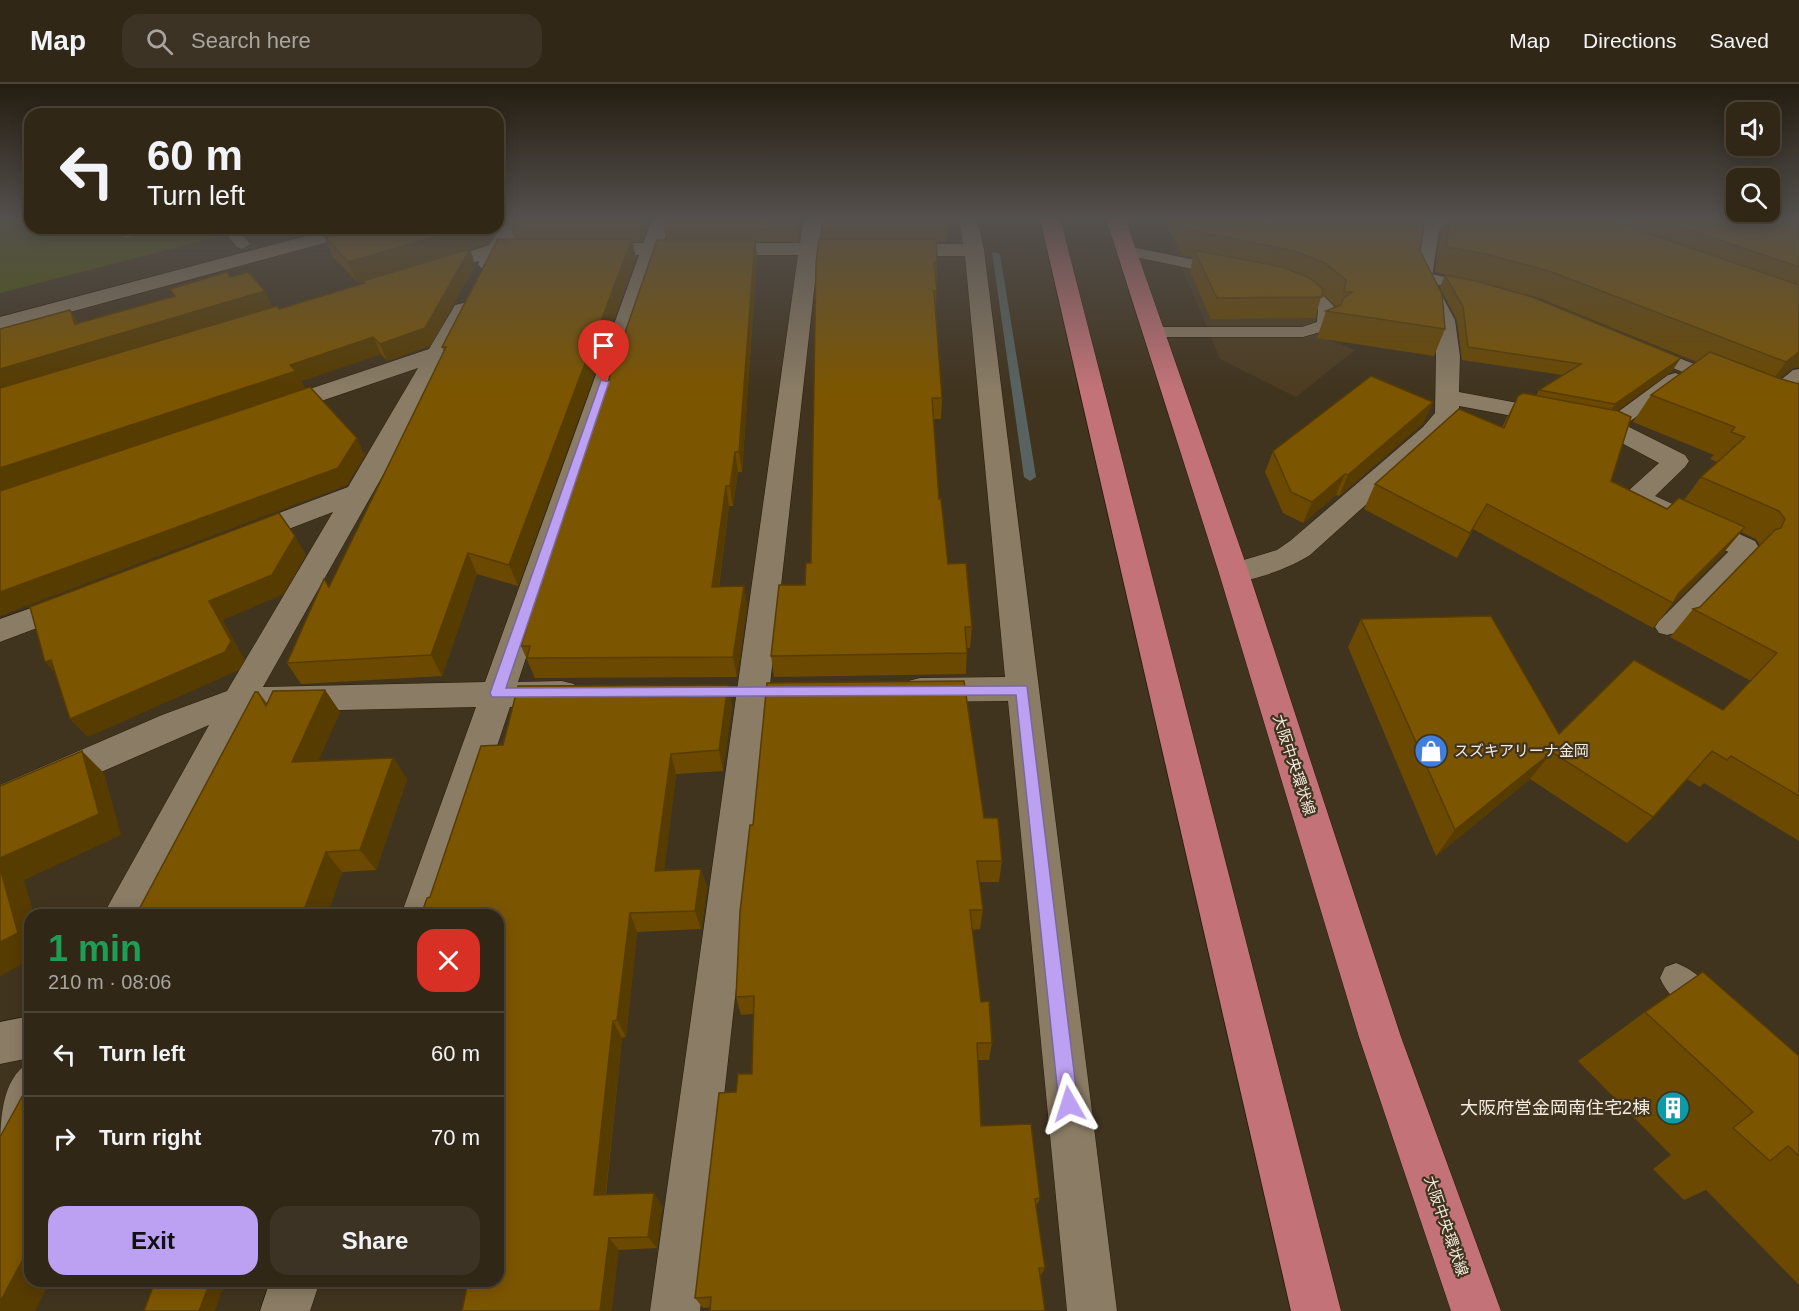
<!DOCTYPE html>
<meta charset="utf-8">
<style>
:root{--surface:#312717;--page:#3d3324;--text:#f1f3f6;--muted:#a8a5a1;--line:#4c4436;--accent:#bca0f2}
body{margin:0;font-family:Arial,"Noto Sans JP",sans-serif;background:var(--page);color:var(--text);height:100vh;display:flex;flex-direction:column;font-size:22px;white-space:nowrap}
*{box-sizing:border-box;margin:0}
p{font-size:20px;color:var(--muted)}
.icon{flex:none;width:33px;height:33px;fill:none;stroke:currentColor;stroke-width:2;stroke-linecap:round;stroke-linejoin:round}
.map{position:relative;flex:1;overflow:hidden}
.panel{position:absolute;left:24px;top:825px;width:480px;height:378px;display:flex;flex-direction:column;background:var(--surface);border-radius:18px;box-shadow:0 3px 15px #0003,0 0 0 2px var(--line)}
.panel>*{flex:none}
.guide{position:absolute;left:24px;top:24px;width:480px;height:126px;border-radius:18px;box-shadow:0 3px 15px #0003,0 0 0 2px var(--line);background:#312717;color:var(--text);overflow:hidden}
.buttons{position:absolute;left:1726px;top:18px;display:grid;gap:12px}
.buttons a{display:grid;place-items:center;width:54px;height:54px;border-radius:12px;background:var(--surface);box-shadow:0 3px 15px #0003,0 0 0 2px var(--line);font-size:30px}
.pin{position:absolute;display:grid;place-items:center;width:51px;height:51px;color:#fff;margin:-62px -26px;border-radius:50% 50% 50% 0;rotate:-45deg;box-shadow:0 0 6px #0007}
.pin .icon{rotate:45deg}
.me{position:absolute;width:66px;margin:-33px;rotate:354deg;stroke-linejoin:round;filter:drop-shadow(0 0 4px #0008)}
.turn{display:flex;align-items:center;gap:21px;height:126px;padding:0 24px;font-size:27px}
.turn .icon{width:78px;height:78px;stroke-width:2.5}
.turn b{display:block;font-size:42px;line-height:51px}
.round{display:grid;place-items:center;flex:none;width:63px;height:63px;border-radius:18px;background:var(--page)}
.summary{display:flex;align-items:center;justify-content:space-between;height:102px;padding:0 24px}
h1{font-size:36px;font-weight:700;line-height:45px;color:#1e9e55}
.cta{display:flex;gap:12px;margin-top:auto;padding:12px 24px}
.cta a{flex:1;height:69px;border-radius:18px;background:var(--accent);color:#111;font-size:24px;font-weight:700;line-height:69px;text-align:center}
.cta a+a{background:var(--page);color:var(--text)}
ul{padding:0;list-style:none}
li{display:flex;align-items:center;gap:18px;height:84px;padding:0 24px;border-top:2px solid var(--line)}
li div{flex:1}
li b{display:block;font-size:22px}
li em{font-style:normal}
header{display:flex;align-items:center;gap:36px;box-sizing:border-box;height:84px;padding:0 30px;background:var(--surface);border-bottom:2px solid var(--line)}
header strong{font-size:28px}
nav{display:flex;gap:33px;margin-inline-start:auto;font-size:21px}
.search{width:420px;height:54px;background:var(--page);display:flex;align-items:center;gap:15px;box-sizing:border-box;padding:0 21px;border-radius:18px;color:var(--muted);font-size:22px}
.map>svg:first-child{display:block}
</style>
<header>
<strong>Map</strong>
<div class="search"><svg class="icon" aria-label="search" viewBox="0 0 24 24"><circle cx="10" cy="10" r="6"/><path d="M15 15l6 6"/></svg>Search here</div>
<nav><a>Map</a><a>Directions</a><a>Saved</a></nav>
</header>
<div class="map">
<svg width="1799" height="1227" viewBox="0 0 1799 1227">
<rect width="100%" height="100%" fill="#41341f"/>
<polygon fill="#4d3c21" points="1170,155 1362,217 1317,251 1355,266 1296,313 1220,275"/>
<polygon fill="#4c5905" points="0,134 30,134 30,144 252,144 0,209"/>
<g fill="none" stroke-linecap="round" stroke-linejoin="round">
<polygon fill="#586361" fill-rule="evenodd" points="992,168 1000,170 1036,393 1030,397 1024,393"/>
<g stroke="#271b07" stroke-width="1">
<g id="service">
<polygon points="221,144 237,144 250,160 242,165 237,163"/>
<polygon points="1126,162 1226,182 1234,187 1226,192 1121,170 1118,167 1121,164"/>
<polygon points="1422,188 1483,201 1485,204 1477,209 1416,196 1414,193"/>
<path d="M1291 197C1308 201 1325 210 1335 224L1331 245 1303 253H1155L1149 252 1146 248 1149 244 1155 243H1302L1317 238 1318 225 1304 213 1285 205 1283 202Z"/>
<polygon points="1646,261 1727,293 1729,297 1727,301 1713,301 1640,270 1637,266 1640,262"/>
<polygon points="1799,285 1799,299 1775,320 1761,320 1759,316 1761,312 1793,286"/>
<polygon points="1675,289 1682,291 1684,295 1682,299 1617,347 1603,347 1600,343 1603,339 1668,291"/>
<polygon points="1745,457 1753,459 1756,464 1753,469 1675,549 1667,551 1659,549 1655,543 1659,537 1737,459"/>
<path d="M1676 879C1695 886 1716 905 1724 924L1719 935 1708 940C1689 932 1668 913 1660 894L1665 883Z"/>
</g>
</g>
<g stroke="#271b07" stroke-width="1">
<polygon id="pedestrian" points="120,144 152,144 149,148 127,154 120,152 117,148"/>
</g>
<g stroke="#271b07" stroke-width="1">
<g id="minor">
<polygon points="507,134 526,134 510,160 544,162 547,166 544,170 503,172 495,184 481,184 478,180 479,177 430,192 423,190 420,186 423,182 489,161"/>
<polygon points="653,134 672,134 663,159 800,159 804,134 822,134 820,159 838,161 841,165 838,169 818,171 700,1227 650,1227 798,171 659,171 518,598 562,597 574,600 578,609 574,618 562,621 510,623 441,831 401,831 476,623 249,628 143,831 103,831 209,641 0,732 0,701 162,631 227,607 333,428 244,462 234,460 230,453 234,446 348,403 418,284 283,330 274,332 265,330 262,325 265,320 429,265 455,221 463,219 471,221 474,226 452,269 263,603 485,598 639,171 589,171 582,169 579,165 582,161 589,159 643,159"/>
<polygon points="959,134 977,134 984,166 1117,1227 1067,1227 1008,617 920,618 908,615 904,606 908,597 920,594 1005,593 965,172 892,172 885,170 882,166 885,162 892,160 963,160"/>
<path d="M1430 134H1450L1439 147 1432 193 1455 236 1460 272 1459 308 1619 338 1685 371 1689 377 1685 383 1655 412 1755 457 1759 464 1755 471 1745 473 1735 471 1627 420 1623 414 1627 408 1659 379 1603 349 1459 322V330L1441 353 1310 471C1292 483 1245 502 1224 496L1219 489 1224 482 1277 466 1290 457 1423 343 1435 329 1436 272 1433 236 1412 193 1419 146Z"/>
<path d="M1614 134H1635L1617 153 1633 158 1636 162 1633 166C1622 169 1601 164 1594 155Z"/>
<polygon points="76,508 87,511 91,518 87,525 0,558 0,535"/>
<polygon points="30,932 30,974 0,980 0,938"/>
<path d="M30 978V1043L16 1068 0 1075C0 1038 0 995 30 978Z"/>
<polygon points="270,1197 320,1197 310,1227 260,1227"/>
</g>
</g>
<g stroke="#271b07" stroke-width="1">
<polygon id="secondary" points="336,144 368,144 365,148 0,247 0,233"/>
</g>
<g stroke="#271b07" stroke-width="1">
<g id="primary">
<polygon points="1040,134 1060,134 1341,1227 1291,1227"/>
<polygon points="1106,134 1125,134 1249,489 1401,953 1501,1227 1451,1227 1359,953 1219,489"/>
</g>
</g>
<use href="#service" fill="#8a7c65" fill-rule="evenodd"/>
<use href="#pedestrian" fill="#8a7c65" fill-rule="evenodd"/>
<use href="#minor" fill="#8a7c65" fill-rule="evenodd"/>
<use href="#secondary" fill="#8a7c65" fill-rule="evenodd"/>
<use href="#primary" fill="#c37378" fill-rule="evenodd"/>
</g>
<g fill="#6b4900">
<polygon points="652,134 641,158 632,158 636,174 518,502 477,490 442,592 301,600 287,579 329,503 444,268 442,263 514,155 511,145"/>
<polygon points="667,134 804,134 798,158 755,158 757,174 742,388 738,388 733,422 729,422 719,503 744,502 747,522 737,593 535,594 521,562 537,509 536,506 666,156 664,145"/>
<polygon points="823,134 950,134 949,146 947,146 946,158 936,158 937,178 936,226 942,314 941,335 933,335 939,415 948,480 972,543 970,564 967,564 966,590 774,593 771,572 805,501 811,479"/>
<polygon points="1169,134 1428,134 1425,136 1420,167 1445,245 1434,272 1317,254 1326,227 1336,222 1322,210 1315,234 1211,235 1190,187 1193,173 1183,171 1167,142"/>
<polygon points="1447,134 1611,134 1609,136 1626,142 1631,134 1799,134 1799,283 1792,284 1779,294 1797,300 1799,297 1799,757 1704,699 1700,703 1687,695 1653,733 1627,759 1530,695 1436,772 1348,563 1361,535 1559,650 1723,626 1751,597 1670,553 1693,525 1700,523 1760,461 1756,455 1741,448 1724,468 1670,523 1653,544 1473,445 1457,474 1364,425 1375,400 1502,343 1518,312 1536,312 1539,306 1563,291 1462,276 1457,236 1440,203 1445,191 1672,287 1617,326 1611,397 1667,425 1684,416 1701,393 1717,378 1710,375 1714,371 1633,338 1651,311 1697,278 1539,214 1474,196 1435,188 1441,148"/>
<polygon points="325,153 490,156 488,159 386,190 475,181 431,261 387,277 381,270 301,297 305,304 0,407 70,226 78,239 174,212 170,205 230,193 273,223 279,225 364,199 363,197 357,198 333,173"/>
<polygon points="1433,318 1423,339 1339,412 1336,411 1303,439 1283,429 1265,388 1273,367"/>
<polygon points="728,601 732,622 723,687 676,690 664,787 701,785 707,805 701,845 637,848 626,953 622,954 606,1111 662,1122 657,1164 619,1166 498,1197 498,831 430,813 503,661"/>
<polygon points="325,606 340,628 318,677 393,674 407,695 376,786 342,788 327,831 136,831 258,608 268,620"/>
<polygon points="984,734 1002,777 999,798 979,798 983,826 980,845 972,846 981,918 992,959 989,976 978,976 981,1042 1040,1114 1036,1123 1045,1184 1040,1193 703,1224 695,1214 736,1008 752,990 753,930 741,931 736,913 753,741"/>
<polygon points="1645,928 1799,972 1799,1201 1706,1106 1684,1116 1653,1085 1671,1071 1578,977"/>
</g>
<g fill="#573c00">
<polygon points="644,134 652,134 641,158 639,145"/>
<polygon points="800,134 804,134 798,158 797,145"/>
<polygon points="466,144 486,144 490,156 488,159 357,198 348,178"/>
<polygon points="632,155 636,174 518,502 509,481"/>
<polygon points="755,156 757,174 742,388 739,368"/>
<polygon points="470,165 475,181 431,261 387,277 380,260"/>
<polygon points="265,207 273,224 0,306 0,285"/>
<polygon points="70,226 81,243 75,240"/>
<polygon points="373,253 381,270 301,297 305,304 0,407 0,384 290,281"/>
<polygon points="1799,268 1799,283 1792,284 1766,305 1786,278"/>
<polygon points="1681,274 1672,287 1607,333 1615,320"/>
<polygon points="1433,318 1423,339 1339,412 1348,391"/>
<polygon points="357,354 365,372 347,401 0,532 0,508"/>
<polygon points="735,368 738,388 733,422 730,402"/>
<polygon points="1345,390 1336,411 1303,439 1312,418"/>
<polygon points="726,402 729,422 716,523 712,503"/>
<polygon points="1745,443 1724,468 1670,523 1678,510"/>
<polygon points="295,452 306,471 284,510 223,536 245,576 239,586 88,653 70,635 209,517"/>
<polygon points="468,469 477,490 442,592 431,571"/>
<polygon points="744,502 747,522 737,593 733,573"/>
<polygon points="51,576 62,597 45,578"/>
<polygon points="728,601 732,622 723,687 719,666"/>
<polygon points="325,606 340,628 308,700 292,678"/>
<polygon points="82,667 104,689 121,751 24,796 34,831 30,831 30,876 0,892 0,774"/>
<polygon points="1552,668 1530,695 1436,772 1455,746"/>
<polygon points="671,670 676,690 662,806 655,787"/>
<polygon points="393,674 407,695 376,786 360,766"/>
<polygon points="326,768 342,788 327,831 302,831"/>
<polygon points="701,785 707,805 701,845 695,827"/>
<polygon points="630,829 637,848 626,953 617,936"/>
<polygon points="613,937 622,954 604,1124 594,1111"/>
<polygon points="654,1109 662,1122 657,1164 648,1153"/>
<polygon points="609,1154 619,1166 612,1227 600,1227"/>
<polygon points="29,1162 30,1197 50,1197 35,1227 0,1227 0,1218"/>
<polygon points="210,1198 223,1203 215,1227 199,1227"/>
</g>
<g fill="#7c5500" stroke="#573c00" stroke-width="1.5">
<polygon points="518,134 644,134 639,145 511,145"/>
<polygon points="667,134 800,134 797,145 664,145"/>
<polygon points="823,134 945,134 947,145 822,145"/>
<polygon points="1182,134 1425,134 1420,167 1442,210 1445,245 1326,227 1341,221 1343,215 1352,208 1344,208 1346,196 1325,179 1294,167 1189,146"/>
<polygon points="1450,134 1608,134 1609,136 1799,201 1799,268 1786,278 1552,188 1486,170 1446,163"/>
<polygon points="1654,134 1799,134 1799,183"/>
<polygon points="359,144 466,144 348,178 325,153"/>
<polygon points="498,155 632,155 509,481 468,469 431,571 287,579 324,495 329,503 446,263 442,263"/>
<polygon points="819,155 936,155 937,178 934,178 937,207 934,207 942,314 932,314 939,415 941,415 948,480 966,479 972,543 965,543 967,569 771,572 779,501 805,501 806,479 811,479 816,179"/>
<polygon points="657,156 755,156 739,368 735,368 730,402 726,402 712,503 744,502 733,573 527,574 530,562 521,562 538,506 536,506"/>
<polygon points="470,165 425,244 380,260 373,253 290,281 296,287 0,384 0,304 277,222 279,225 365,199 363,197"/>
<polygon points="1194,166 1282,183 1310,194 1323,205 1322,213 1217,214"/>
<polygon points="227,188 230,193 248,188 265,207 0,285 0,245 70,226 75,240 175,212 170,205"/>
<polygon points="1445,191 1476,197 1532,213 1681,274 1615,320 1539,306 1581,280 1468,263 1463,223"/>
<polygon points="1710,268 1781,295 1799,300 1799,712 1731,672 1727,676 1712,667 1653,733 1552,668 1455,746 1361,535 1491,532 1559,650 1634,576 1723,626 1777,569 1693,525 1700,523 1775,446 1781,444 1785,435 1779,427 1701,393 1745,353 1731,348 1735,343 1651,311"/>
<polygon points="1371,292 1433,318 1348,391 1345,390 1312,418 1291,408 1273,367"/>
<polygon points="310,303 357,354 338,384 0,508 0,407"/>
<polygon points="1523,309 1618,327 1631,333 1611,397 1667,425 1679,414 1745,443 1678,510 1673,519 1487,420 1470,449 1375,400 1459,325 1504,344 1518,312"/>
<polygon points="279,429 295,452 272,491 209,517 231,557 225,568 70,635 51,576 45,578 30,523"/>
<polygon points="964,597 984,734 998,734 1002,777 977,777 983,826 970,826 981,918 989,917 992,959 977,959 981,1042 1031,1040 1040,1114 1035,1115 1045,1184 1039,1184 1045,1227 710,1227 711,1213 695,1214 719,1009 736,1008 738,990 752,990 754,912 736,913 740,828 750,741 753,741 767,599"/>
<polygon points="728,601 719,666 671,670 655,787 701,785 695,827 630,829 617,936 613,937 594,1111 654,1109 648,1153 609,1154 600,1227 462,1227 468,1197 498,1197 498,1038 500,1028 498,1028 498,831 421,831 427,814 430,813 481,662 503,661 518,602"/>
<polygon points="325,606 292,678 393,674 360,766 326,768 302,831 136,831 255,608 258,608 266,622 273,607"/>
<polygon points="82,667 99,730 0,774 0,702"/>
<polygon points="0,784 18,849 0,858"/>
<polygon points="1703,888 1799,972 1799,1072 1788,1062 1770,1077 1733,1044 1753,1028 1645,928"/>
<polygon points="30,998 30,1162 0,1218 0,1053"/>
<polygon points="210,1198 199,1227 144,1227 154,1200"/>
</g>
<linearGradient id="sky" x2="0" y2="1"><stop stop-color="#241d11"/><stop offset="0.44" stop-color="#54504d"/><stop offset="1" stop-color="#54504d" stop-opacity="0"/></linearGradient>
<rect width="1799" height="306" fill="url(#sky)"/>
<polygon fill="#bca0f2" stroke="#7a689d" stroke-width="1.5" points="601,296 609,298 506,604 1027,602 1078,1020 1075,1026 1069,1029 1062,1026 1059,1020 1016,611 492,613 490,609"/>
<defs>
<g id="shop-disc" transform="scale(1.725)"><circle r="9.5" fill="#3f7fe0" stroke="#41341f"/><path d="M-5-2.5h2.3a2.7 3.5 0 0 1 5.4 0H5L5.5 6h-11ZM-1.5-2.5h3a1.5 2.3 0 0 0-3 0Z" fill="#fff"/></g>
<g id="building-disc" transform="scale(1.725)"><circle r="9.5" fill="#0f9aa8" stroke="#41341f"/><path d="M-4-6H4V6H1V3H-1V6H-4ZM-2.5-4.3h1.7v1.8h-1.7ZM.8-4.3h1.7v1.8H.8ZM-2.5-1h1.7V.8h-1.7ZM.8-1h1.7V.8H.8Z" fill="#fff"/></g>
</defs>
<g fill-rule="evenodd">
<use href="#shop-disc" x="1431" y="667"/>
<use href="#building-disc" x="1673" y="1024"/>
</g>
<g text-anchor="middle" stroke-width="4.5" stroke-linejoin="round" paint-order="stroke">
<g font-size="15" fill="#f3ebdf" stroke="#41341f" text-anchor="start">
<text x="1454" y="672">スズキアリーナ金岡</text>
</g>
<g font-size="15" fill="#f3ebdf" stroke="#41341f">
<text transform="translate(1294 681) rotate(72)" y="5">大阪中央環状線</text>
<text transform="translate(1446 1142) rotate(71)" y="5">大阪中央環状線</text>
</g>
<g font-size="18" fill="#f3ebdf" stroke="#41341f" text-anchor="end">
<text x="1650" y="1030">大阪府営金岡南住宅2棟</text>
</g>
</g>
</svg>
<div class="buttons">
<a><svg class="icon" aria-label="sound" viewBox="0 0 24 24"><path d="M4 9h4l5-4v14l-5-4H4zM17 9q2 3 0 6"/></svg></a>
<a><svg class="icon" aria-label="search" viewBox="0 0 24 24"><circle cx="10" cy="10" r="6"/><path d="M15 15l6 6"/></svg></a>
</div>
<div class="pin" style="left:604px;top:298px;background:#d93025"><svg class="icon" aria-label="arrive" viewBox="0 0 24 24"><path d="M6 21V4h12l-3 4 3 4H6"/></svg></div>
<svg class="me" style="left:1069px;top:1020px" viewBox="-20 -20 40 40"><path d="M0-17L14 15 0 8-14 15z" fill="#bca0f2" stroke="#fff" stroke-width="4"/></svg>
<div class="guide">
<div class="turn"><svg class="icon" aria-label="left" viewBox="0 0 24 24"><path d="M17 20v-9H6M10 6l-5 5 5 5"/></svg><div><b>60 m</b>Turn left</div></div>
</div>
<section class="panel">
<div class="summary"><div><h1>1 min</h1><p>210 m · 08:06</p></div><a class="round" style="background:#d93025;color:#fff"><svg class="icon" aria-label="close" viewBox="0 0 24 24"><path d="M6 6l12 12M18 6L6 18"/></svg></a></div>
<ul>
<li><svg class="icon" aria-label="left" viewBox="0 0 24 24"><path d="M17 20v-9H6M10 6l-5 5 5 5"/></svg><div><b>Turn left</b></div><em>60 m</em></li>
<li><svg class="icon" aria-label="right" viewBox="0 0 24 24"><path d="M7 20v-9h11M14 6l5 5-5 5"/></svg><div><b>Turn right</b></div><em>70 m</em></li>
</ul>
<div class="cta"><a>Exit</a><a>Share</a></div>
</section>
</div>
